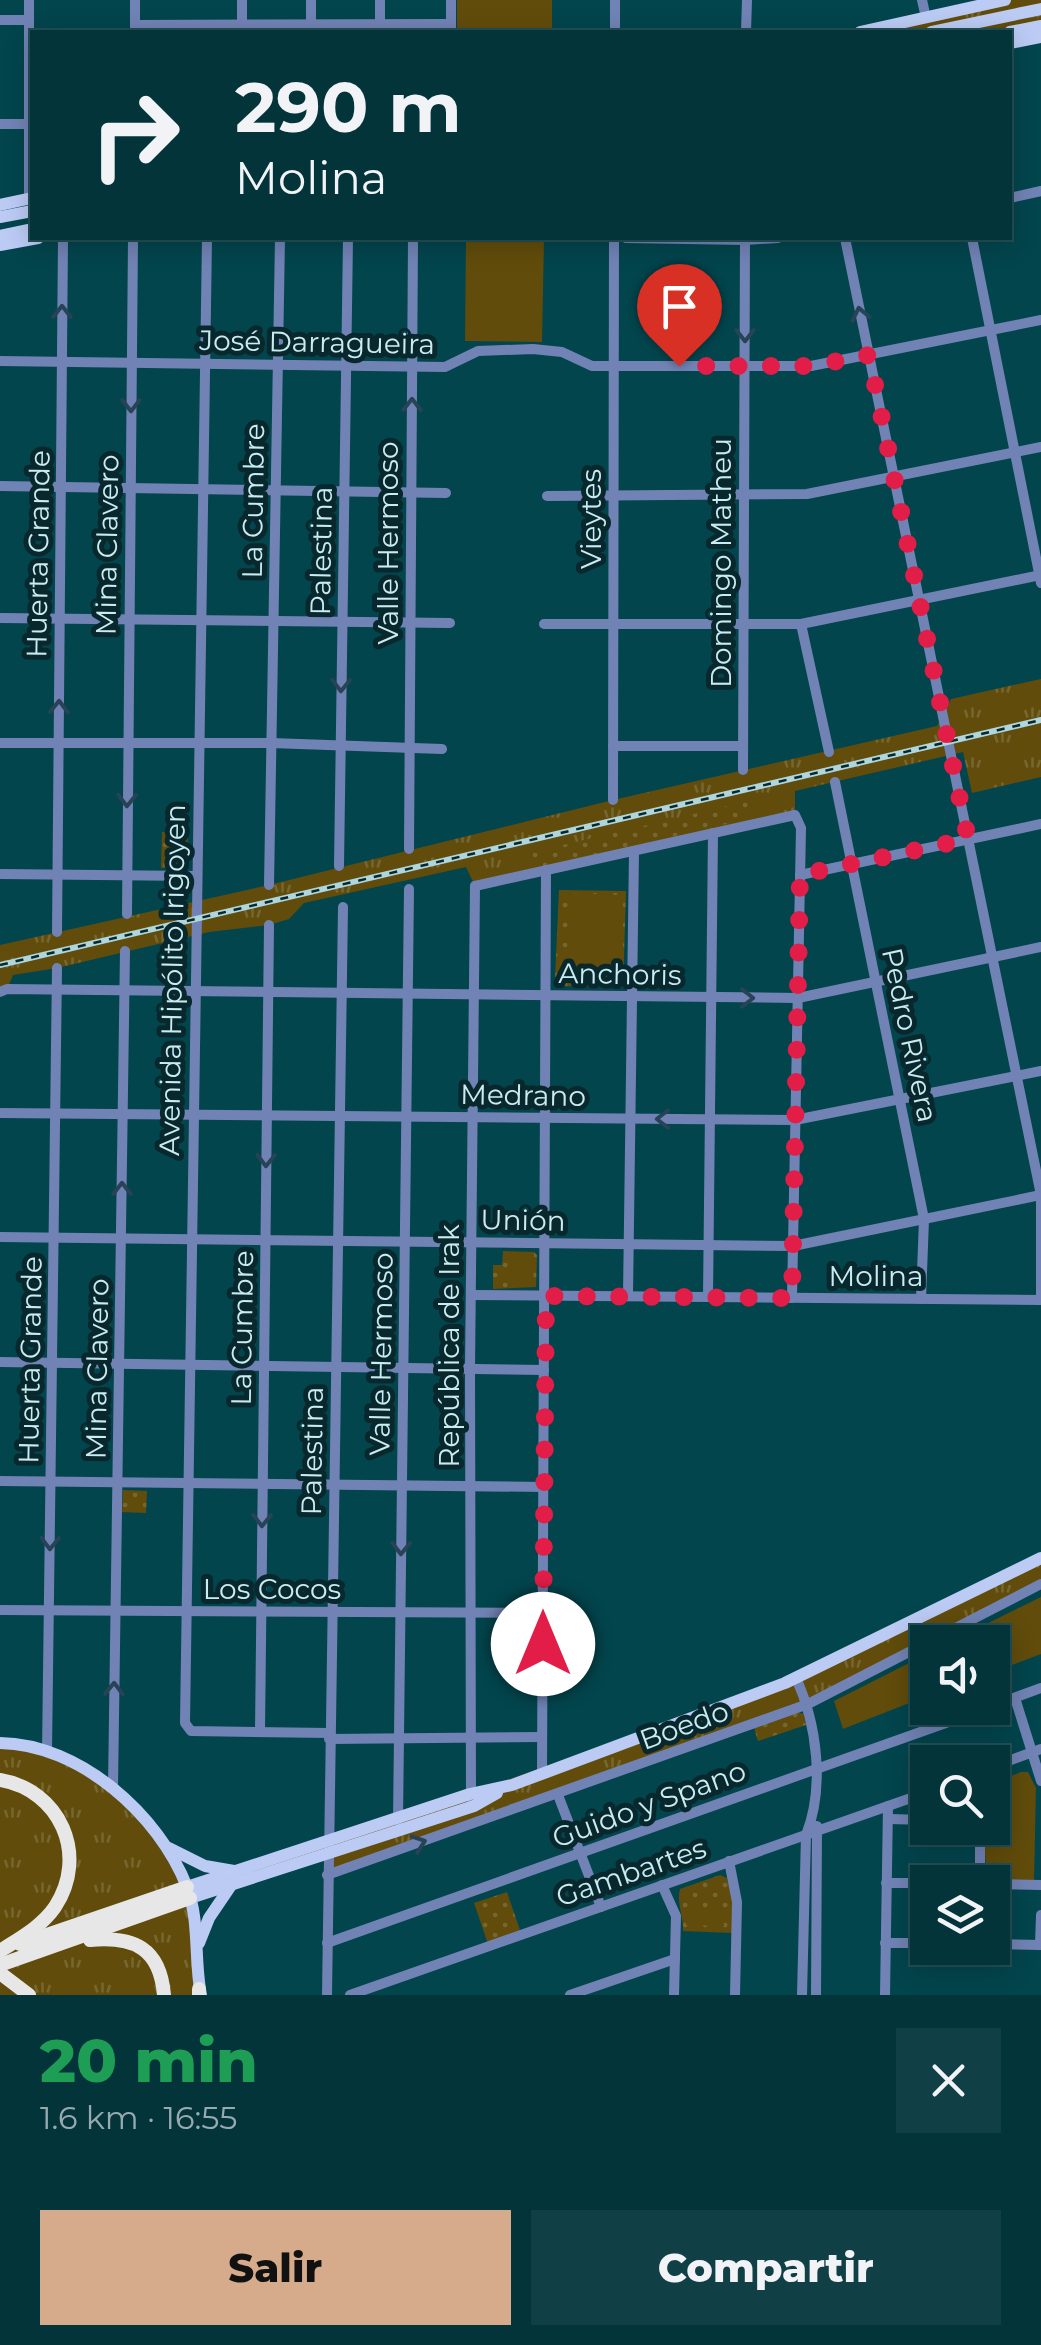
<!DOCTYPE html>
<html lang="es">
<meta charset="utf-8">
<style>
:root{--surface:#02343a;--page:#103f45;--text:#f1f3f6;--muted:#96aaaf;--line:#234f54;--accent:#d6ab8b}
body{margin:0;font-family:Montserrat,sans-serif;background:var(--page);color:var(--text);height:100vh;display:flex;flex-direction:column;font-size:38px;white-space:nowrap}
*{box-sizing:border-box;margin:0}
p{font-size:32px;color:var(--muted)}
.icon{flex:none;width:55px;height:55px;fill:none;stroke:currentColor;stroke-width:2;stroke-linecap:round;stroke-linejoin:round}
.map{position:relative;height:1995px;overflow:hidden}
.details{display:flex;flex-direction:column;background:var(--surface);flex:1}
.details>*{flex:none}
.banner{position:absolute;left:30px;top:30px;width:982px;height:210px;border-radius:0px;box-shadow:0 5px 25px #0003,0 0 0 2px var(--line);background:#02343a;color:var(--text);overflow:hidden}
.tools{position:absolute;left:910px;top:1625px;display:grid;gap:20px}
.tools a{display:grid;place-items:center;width:100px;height:100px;border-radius:0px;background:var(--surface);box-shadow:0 5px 25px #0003,0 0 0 2px var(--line);font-size:50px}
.pin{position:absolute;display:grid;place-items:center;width:85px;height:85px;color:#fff;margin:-102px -42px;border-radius:50% 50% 50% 0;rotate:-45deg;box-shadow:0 0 10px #0007}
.pin .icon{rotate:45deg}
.me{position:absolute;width:110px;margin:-55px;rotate:0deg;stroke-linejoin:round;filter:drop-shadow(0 0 8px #0008)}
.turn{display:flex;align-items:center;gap:35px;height:210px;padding:0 40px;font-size:45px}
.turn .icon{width:130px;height:130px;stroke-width:2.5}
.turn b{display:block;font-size:70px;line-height:85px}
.round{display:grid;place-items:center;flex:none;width:105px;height:105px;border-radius:0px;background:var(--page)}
.overview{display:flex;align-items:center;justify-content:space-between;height:170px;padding:0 40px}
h1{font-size:60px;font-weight:800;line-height:75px;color:#1e9e55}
.cta{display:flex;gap:20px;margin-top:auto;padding:20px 40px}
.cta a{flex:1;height:115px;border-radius:0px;background:var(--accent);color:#111;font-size:40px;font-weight:800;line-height:115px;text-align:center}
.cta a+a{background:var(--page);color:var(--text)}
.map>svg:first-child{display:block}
</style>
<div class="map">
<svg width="1041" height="1995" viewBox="0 0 1041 1995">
<defs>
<pattern id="grass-tufts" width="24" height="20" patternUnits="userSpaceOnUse" patternTransform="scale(2.5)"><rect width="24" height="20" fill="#614c0b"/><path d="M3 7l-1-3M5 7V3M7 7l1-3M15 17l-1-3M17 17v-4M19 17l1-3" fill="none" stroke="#76662f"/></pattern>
<pattern id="park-dots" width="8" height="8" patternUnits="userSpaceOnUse" patternTransform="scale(2.5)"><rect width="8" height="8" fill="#614c0b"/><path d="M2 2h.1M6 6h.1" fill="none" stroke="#76662f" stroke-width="1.8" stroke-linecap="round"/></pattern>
</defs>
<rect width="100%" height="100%" fill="#03454d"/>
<g fill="url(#grass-tufts)">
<polygon points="1005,0 1041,0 1041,37 1010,32 860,32"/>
<polygon points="1041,679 1041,777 972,793 963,752 795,791 795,815 475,886 466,867 304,903 289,919 269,925 209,932 57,968 13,975 7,989 0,992 0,945 269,885 613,800 937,726 951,699"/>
<polygon points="1041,1558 1041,1584 808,1704 327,1875 327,1856 190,1898 201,1995 0,1995 0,1743 80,1766 140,1815 187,1887 327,1843 785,1683"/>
</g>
<g fill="url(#park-dots)">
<polygon points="749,801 752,818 530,870 529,853"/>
<polygon points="162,832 188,833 187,868 161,868"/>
<polygon points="559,890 626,891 623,987 562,986 555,978"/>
<polygon points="503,1251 534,1252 537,1255 536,1287 493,1289 493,1265 502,1265"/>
<polygon points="123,1490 147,1491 146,1513 122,1512"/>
<polygon points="798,1712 804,1714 806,1725 758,1741 754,1728"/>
<path d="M720 1875 727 1878 733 1901 732 1933 683 1931C684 1918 676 1901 680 1889Z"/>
<polygon points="507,1892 522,1936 489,1947 474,1903"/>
</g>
<g fill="#614c0b">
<rect x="457" y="0" width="95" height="32"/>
<polygon points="466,238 544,238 542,342 465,341"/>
<polygon points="569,893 621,895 618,984 566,982"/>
<polygon points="512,1253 534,1253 533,1287 511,1287"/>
<polygon points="1041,1597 1041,1654 993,1672 992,1642 950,1642"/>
<polygon points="927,1654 927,1696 843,1729 834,1701"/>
<polygon points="1021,1772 1028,1772 1036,1788 1034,1881 995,1880 986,1870 984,1828 992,1828 993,1783"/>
<polygon points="686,1908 724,1909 724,1926 686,1925"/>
</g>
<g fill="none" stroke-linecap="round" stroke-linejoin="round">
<g stroke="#7183b5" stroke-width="10">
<polyline points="242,0 242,32"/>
<polyline points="311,0 311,32"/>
<polyline points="380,0 380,32"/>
<polyline points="922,0 926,18"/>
<polyline points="0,20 29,20"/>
<polyline points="135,25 451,24"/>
<polyline points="135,32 135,0"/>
<polyline points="451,32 451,0"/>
<polyline points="615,32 615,0"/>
<polyline points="746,32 747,0"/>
<polyline points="0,124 28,124"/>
<polyline points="1010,198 1041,191"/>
<polyline points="29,199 29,0"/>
<polyline points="207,238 185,1723 191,1731 329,1733"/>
<polyline points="626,238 745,240 778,238"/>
<polyline points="845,238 1041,1195 1041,1300"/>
<polyline points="972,238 1041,583"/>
<polyline points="0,361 445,367 478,351 533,349 562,352 592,366 811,366 1041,320"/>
<polyline points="0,486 446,493"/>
<polyline points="547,496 807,494 1041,447"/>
<polyline points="0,618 450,623"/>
<polyline points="544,624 801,624 1041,575"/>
<polyline points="801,624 829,752"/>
<polyline points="0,743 271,743 442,749"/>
<polyline points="613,746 743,746"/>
<polyline points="743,770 745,238"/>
<polyline points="835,782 924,1219 921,1299"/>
<polyline points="613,800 614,238"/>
<polyline points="409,849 413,238"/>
<polyline points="339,866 348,238"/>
<polyline points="0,874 195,876"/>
<polyline points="800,875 1041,824"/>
<polyline points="269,885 280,238"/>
<polyline points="127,914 133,238"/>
<polyline points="57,932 63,238"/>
<polyline points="0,992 7,989 798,998 1041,947"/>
<polyline points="0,1113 795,1120 1041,1071"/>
<polyline points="0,1237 793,1246 1041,1195"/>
<polyline points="471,1295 1041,1300"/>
<polyline points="628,1296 634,851"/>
<polyline points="708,1297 713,833"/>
<polyline points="0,1362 544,1370"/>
<polyline points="0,1481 544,1487"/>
<polyline points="0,1610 543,1613"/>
<path d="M796 1678C817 1724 825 1787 806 1835L802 1995"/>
<polyline points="1015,1698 1041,1781"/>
<polyline points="992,1706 1041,1688"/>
<polyline points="260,1732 269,925"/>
<polyline points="329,1739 542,1737"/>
<polyline points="47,1752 57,968"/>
<polyline points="992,1767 1041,1749"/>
<polyline points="542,1774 546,870"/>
<polyline points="113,1787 125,951"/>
<polyline points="558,1795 601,1907"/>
<polyline points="471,1798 470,1368 475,886 795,815 801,828 792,1298"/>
<polyline points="889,1819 928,1820"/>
<polyline points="398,1820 409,889"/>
<polyline points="977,1828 980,1833 980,1882"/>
<polyline points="729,1861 737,1902 735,1995"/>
<polyline points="327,1875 808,1704 1041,1584"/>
<polyline points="886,1883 928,1883"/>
<polyline points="992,1884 1041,1885"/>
<polyline points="662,1885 676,1916 674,1995"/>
<polyline points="327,1943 988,1708"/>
<polyline points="885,1943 928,1943"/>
<polyline points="992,1944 1041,1945"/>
<polyline points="1040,1945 1041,1915"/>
<polyline points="327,1995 343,907"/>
<polyline points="350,1995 928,1792"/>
<polyline points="570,1995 675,1959"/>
<polyline points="816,1995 817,1826"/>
<polyline points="885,1995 888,1806"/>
</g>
<g stroke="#bbcbf4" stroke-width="12">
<polyline points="860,32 1005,0"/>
<polyline points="931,32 1041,9"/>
<polyline points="1010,32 1041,26"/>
<polyline points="1010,43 1041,37"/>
<polyline points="0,205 32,198"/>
<polyline points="0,217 32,211"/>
<polyline points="0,236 32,229"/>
<polyline points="0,245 38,238"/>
<path d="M0 1743C80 1744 159 1815 187 1887 200 1922 194 1960 201 1995"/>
<polyline points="169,1848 205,1866 234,1871"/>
<polyline points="187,1887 470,1794 512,1785 785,1683 1041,1558"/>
<polyline points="190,1898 474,1806 497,1793"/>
<polyline points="199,1943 209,1918 230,1887"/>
</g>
<g stroke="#e7e7e7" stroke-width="14">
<path d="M0 1780C60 1790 89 1855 55 1907 41 1927 20 1938 0 1951"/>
<path d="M90 1940C134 1936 160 1948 164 1995"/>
<polyline points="20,1944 187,1887"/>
<polyline points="0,1965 190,1898"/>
<polyline points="0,1973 29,1995"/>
<polyline points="199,1995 199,1989"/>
</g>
<g stroke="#aed6dc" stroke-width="6">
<polyline id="rail" points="0,965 1041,720"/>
</g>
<use href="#rail" stroke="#08282d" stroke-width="2.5" stroke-dasharray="8" stroke-linecap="butt"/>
</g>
<defs><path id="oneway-chevron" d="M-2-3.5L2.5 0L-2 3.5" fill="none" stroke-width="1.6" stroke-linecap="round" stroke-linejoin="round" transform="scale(2.5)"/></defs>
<g stroke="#284356">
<use href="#oneway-chevron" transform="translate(62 312) rotate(-90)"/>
<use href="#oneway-chevron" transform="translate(860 314) rotate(-102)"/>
<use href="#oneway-chevron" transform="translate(745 335) rotate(90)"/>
<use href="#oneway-chevron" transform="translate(131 405) rotate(90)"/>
<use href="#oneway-chevron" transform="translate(412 405) rotate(-90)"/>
<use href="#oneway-chevron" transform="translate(341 685) rotate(91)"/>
<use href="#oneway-chevron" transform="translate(59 707) rotate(-89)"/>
<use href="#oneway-chevron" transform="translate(127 800) rotate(91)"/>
<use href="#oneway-chevron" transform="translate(747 998)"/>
<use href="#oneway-chevron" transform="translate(663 1119) rotate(-180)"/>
<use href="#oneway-chevron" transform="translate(266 1160) rotate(91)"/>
<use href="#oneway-chevron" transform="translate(122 1189) rotate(-90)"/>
<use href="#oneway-chevron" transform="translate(262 1520) rotate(91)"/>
<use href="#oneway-chevron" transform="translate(50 1543) rotate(91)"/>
<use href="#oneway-chevron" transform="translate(401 1548) rotate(91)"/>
<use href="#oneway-chevron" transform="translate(114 1689) rotate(-89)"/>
<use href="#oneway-chevron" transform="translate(419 1843) rotate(-19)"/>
</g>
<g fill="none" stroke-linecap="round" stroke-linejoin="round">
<polyline stroke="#e11d48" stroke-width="18" stroke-dasharray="0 32.4" points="543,1644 546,1296 792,1298 800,875 968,839 869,355 811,366 679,366"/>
</g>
<g text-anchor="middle" stroke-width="10" stroke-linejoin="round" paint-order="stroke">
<g font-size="28" fill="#c8ecf2" stroke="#08282d">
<text transform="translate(317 342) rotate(1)" y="10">José Darragueira</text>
<text transform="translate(253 501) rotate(-89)" y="10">La Cumbre</text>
<text transform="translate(591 519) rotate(-90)" y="10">Vieytes</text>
<text transform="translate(388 543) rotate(-90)" y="10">Valle Hermoso</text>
<text transform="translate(107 545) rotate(-89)" y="10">Mina Clavero</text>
<text transform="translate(321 551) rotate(-89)" y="10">Palestina</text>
<text transform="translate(38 554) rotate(-89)" y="10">Huerta Grande</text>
<text transform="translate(721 563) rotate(-90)" y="10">Domingo Matheu</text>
<text transform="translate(620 974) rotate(1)" y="10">Anchoris</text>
<text transform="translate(172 980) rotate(-89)" y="10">Avenida Hipólito Irigoyen</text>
<text transform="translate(910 1035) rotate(78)" y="10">Pedro Rivera</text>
<text transform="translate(523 1095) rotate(1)" y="10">Medrano</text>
<text transform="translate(523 1220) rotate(1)" y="10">Unión</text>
<text x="876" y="1286">Molina</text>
<text transform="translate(242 1328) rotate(-89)" y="10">La Cumbre</text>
<text transform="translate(449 1346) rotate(-90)" y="10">República de Irak</text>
<text transform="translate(381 1354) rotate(-89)" y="10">Valle Hermoso</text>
<text transform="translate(30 1360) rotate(-89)" y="10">Huerta Grande</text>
<text transform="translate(97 1369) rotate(-89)" y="10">Mina Clavero</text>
<text transform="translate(312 1451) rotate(-89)" y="10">Palestina</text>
<text x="272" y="1599">Los Cocos</text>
<text transform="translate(684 1725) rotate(-20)" y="10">Boedo</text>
<text transform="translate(649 1804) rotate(-20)" y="10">Guido y Spano</text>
<text transform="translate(631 1872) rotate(-19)" y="10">Gambartes</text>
</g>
</g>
</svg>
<div class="tools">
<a><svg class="icon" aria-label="sound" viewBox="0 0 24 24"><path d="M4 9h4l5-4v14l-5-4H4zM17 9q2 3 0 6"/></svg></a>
<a><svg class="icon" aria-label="search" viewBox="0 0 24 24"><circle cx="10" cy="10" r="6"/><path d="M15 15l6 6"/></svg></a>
<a><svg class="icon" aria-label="layers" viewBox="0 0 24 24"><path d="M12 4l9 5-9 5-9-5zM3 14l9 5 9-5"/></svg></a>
</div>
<div class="pin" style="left:679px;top:366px;background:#d93025"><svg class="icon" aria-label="arrive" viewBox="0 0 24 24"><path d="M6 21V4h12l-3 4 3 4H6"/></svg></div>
<svg class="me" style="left:543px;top:1644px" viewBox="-20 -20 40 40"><circle r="19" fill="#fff"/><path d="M0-13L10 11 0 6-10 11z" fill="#e11d48"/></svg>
<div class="banner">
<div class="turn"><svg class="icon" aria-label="right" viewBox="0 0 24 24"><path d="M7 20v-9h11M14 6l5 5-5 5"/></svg><div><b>290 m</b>Molina</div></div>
</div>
</div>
<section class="details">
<div class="overview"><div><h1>20 min</h1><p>1.6 km · 16:55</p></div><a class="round"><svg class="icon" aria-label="close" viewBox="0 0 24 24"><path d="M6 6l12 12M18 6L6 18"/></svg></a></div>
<div class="cta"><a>Salir</a><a>Compartir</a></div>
</section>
